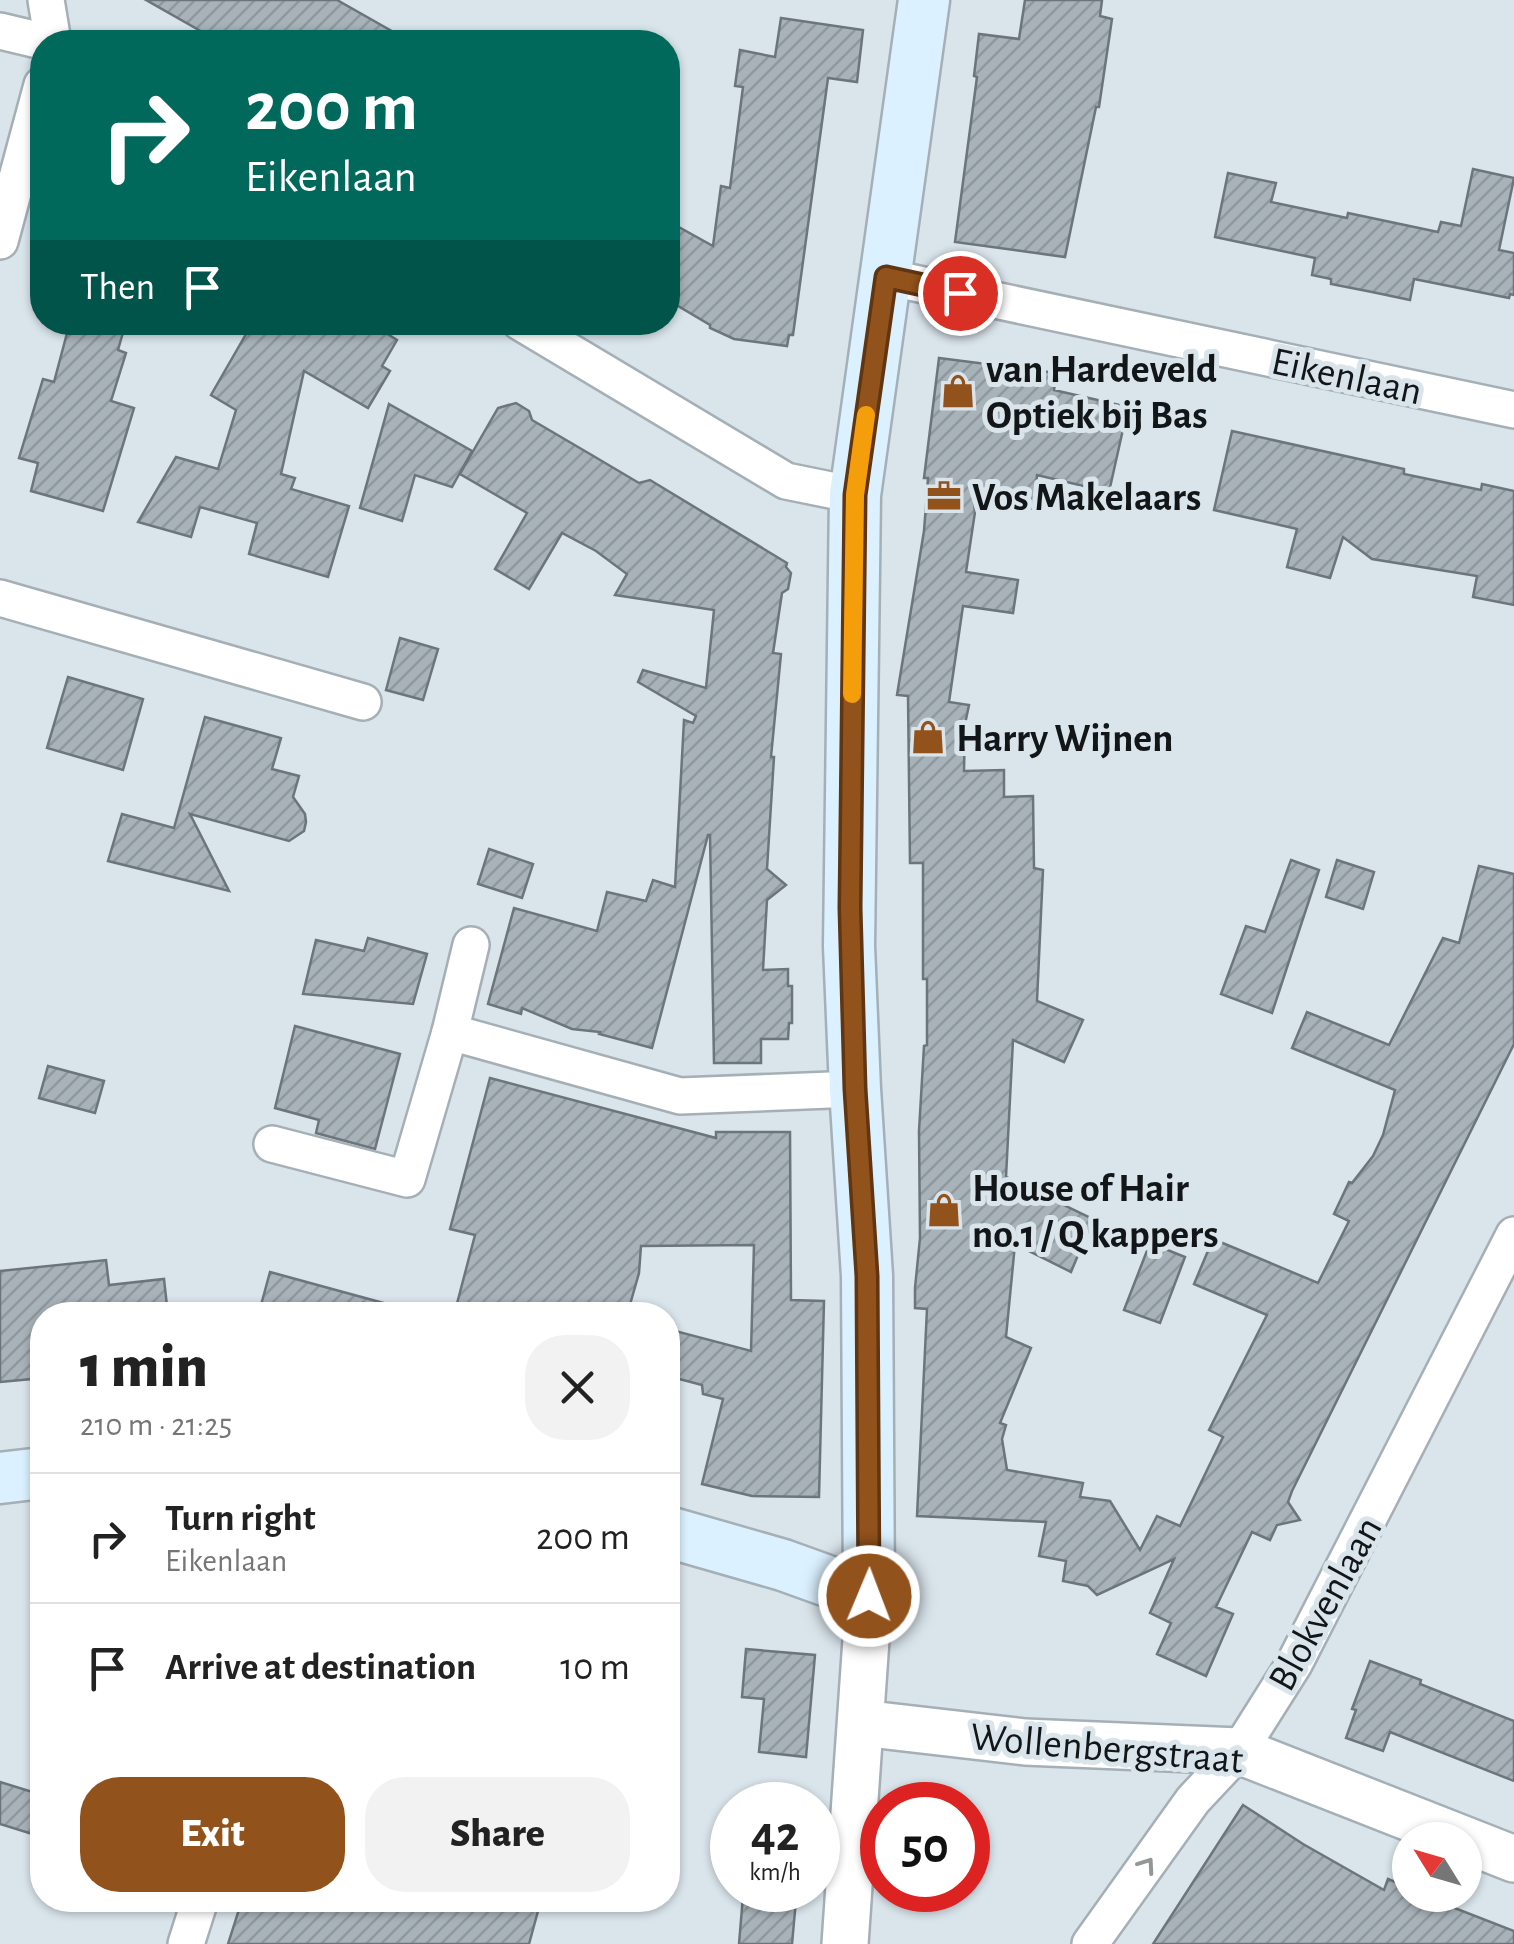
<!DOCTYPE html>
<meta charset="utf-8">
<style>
:root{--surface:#fff;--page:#f2f2f2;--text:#222;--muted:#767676;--line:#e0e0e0;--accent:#92521b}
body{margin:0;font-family:"Alegreya Sans",sans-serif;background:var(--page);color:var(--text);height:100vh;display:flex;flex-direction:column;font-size:38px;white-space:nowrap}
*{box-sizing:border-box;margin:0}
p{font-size:32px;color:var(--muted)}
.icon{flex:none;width:55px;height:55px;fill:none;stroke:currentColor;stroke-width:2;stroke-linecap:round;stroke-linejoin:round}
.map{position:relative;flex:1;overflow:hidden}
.panel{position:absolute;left:30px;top:1302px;width:650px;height:610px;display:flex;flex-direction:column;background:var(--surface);border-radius:40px;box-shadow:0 2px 8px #0004}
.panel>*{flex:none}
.hud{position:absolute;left:30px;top:30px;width:650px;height:305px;border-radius:40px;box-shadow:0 2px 8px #0004;background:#00695c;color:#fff;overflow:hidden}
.needle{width:65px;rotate:307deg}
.controls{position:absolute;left:1392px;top:1822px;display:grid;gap:20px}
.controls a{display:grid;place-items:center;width:90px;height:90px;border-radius:50%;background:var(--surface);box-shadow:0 2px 8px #0004;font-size:50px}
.speed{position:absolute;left:710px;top:1782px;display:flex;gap:20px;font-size:50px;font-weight:700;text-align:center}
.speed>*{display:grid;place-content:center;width:130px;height:130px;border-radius:50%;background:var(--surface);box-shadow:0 2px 8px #0004;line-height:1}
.speed small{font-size:25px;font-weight:400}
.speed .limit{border:15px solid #d22;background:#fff;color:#111}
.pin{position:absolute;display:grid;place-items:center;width:85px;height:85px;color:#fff;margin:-42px;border:5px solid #fff;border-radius:50%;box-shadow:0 2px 10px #0007}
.me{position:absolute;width:110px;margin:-55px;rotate:1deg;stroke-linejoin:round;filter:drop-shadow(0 0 8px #0008)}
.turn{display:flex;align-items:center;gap:35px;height:210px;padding:0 50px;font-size:45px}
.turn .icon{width:130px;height:130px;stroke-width:2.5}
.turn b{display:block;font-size:70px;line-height:85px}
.then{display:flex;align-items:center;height:95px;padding:0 50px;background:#0003;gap:20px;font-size:38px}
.round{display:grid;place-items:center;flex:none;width:105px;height:105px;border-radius:40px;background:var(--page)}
.summary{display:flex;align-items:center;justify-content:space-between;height:170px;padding:0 50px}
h1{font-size:60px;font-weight:800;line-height:75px}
.primary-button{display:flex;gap:20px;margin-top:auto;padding:20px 50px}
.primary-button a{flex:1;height:115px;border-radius:40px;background:var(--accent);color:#fff;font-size:40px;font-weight:800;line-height:115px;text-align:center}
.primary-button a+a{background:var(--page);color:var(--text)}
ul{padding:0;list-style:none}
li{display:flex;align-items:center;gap:30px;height:130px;padding:0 50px;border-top:2px solid var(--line)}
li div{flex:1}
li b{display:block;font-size:38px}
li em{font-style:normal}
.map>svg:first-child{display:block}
</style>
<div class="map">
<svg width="1514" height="1944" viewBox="0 0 1514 1944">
<defs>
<pattern id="building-hatch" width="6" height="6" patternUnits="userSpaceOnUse" patternTransform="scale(2.5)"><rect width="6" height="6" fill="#a8b2b9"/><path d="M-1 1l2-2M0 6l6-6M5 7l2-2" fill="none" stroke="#90989e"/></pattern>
</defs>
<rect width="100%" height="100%" fill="#d9e4eb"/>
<g fill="url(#building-hatch)" stroke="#6c757c" stroke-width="2.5">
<polygon points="146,0 337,0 411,42 220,42"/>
<polygon points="1025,0 1102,0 1100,16 1112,19 1099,107 1096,107 1065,257 955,242 977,77 974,76 979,34 1019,39"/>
<polygon points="781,18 863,30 857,82 828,78 793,335 789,335 787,346 734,339 710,328 710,325 668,300 668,221 713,246 721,186 730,188 743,87 735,86 740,50 775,57"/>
<polygon points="1473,169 1514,178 1499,250 1514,253 1514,295 1510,294 1509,298 1414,279 1410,300 1372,292 1331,284 1331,279 1312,275 1315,258 1215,237 1228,173 1276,183 1271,202 1347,218 1348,213 1438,232 1441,222 1461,226"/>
<polygon points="70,322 126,322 118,350 126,353 111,401 134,408 103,511 31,491 38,463 19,458 43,379 54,382"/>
<polygon points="253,322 368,322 397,340 382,366 390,371 368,408 304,371 281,474 295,478 291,489 349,506 328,577 249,554 257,523 200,507 191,537 138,522 176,457 218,469 236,410 211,395"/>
<polygon points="939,358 1057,373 1054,390 1128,407 1109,492 1037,475 1034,509 974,503 975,512 966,572 1018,580 1013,613 963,606 949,702 969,705 965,724 964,771 1004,770 1004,797 1033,796 1034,868 1043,870 1037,1001 1083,1020 1064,1062 1013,1040 1006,1177 1093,1219 1071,1272 1015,1244 1006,1337 1031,1348 1000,1423 1006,1425 1002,1439 1007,1470 1083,1483 1080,1497 1110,1501 1140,1550 1157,1516 1180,1526 1223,1437 1209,1430 1267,1315 1194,1284 1213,1239 1318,1283 1349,1221 1334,1214 1349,1182 1352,1183 1373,1156 1383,1135 1395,1090 1292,1048 1307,1012 1389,1045 1443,938 1459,943 1479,866 1514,874 1514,1044 1292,1491 1288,1502 1300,1520 1277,1525 1270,1540 1252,1532 1216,1607 1233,1614 1206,1676 1157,1654 1171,1623 1150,1613 1174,1559 1097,1595 1088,1586 1063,1581 1066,1561 1039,1556 1046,1522 917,1516 927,1309 915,1308 915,1288 920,1238 919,1131 924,1046 927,1045 927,979 923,979 923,863 910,863 908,696 897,695 924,531 928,478 924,478"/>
<polygon points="516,403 529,411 532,420 590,454 639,483 650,480 787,563 786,567 791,573 788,589 782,593 773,653 781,654 771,757 774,757 767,869 786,885 767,900 763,970 788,969 788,986 792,986 792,1023 789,1023 788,1039 761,1039 761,1063 714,1063 710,835 708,835 652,1048 599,1034 600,1032 572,1029 522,1008 521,1014 488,1004 514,908 597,931 607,892 646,901 653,880 675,887 684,720 693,723 696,716 638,682 643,670 706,688 714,610 615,595 627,574 596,551 562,533 529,589 495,569 527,513 460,474 498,408"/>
<polygon points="389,404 472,451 452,487 415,475 402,521 360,508"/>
<polygon points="1232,431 1404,469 1404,474 1481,490 1482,484 1514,491 1514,605 1473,597 1477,576 1372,559 1343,537 1330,578 1287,567 1297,529 1214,510"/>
<polygon points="400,638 438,649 423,700 386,690"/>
<polygon points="68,677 143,699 123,770 47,748"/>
<polygon points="205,717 281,738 272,769 299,776 293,797 305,814 306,822 304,831 289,841 190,814 229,891 108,861 122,814 174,828"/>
<polygon points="489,849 533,864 522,898 478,884"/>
<polygon points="1291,860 1319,870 1272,1013 1221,994 1246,926 1265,932"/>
<polygon points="1337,860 1374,872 1363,909 1326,897"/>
<polygon points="368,938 427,954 413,1004 303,994 316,940 364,951"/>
<polygon points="295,1026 400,1054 375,1149 316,1133 319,1120 275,1108"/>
<polygon points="48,1066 104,1081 95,1113 39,1098"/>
<polygon points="490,1078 716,1138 716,1132 790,1132 791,1300 824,1301 819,1497 752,1496 702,1484 723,1399 703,1394 702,1385 668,1376 668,1329 751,1351 754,1245 641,1246 639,1273 627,1315 454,1315 475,1235 450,1229"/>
<polygon points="1150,1243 1185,1257 1160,1323 1124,1310"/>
<polygon points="106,1260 109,1285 164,1279 168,1315 42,1315 42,1378 0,1382 0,1271"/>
<polygon points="270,1272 387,1304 385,1315 270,1315 272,1308 261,1305"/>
<polygon points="746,1649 815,1655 806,1757 759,1752 764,1699 742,1697"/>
<polygon points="1370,1661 1421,1680 1420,1684 1514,1721 1514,1781 1390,1732 1383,1751 1346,1738 1356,1710 1352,1709"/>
<polygon points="0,1782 42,1795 42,1837 0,1824"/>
<polygon points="1243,1805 1303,1844 1384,1890 1388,1879 1410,1888 1410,1895 1428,1895 1435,1898 1434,1900 1514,1931 1514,1944 1153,1944"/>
<polygon points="743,1896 796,1900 792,1944 739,1944"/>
<polygon points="242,1900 541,1900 529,1944 228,1944"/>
</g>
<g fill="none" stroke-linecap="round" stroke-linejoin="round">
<g stroke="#a5afb6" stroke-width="40">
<g id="minor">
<polyline points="46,0 53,42"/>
<polyline points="0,31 46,42"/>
<polyline points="0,241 42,85"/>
<polyline points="886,277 1514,410"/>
<polyline points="520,322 786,481 855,495"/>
<polyline points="0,598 363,702"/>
<polyline points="450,1032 680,1096 855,1089"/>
<polyline points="272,1144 407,1179 450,1032 471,945"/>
<polyline points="186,1944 200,1900"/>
<polyline points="1090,1944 1193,1800 1239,1751 1294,1664 1514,1235"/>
</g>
</g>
<g stroke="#a5afb6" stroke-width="50">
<g id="tertiary">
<polyline points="861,1723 1025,1742 1239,1751 1514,1859"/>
<polyline points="845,1944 869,1596"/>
</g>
</g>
<g stroke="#a5afb6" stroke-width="55">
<g id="secondary">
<polyline points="0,1478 42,1473"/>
<polyline points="668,1532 783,1565 869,1596 867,1276 855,1089 849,946 855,495 924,0"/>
</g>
</g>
<use href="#minor" stroke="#fff" stroke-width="35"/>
<use href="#tertiary" stroke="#fff" stroke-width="45"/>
<use href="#secondary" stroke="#dbf1ff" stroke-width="50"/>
</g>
<defs><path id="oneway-chevron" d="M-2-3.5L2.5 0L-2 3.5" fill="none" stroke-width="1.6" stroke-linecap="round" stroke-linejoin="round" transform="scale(2.5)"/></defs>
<use stroke="#949697" href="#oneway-chevron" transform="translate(1147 1865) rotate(-55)"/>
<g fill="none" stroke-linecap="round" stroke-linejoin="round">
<g stroke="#5f3512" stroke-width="25">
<polyline id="route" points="869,1596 867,1276 855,1089 850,908 855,495 886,277 960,293"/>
</g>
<use href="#route" stroke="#92521b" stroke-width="18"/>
<polyline stroke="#f59e0b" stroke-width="18" points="852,694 855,495 866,415"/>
</g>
<defs>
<g id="shop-bare" transform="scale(2.7)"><path d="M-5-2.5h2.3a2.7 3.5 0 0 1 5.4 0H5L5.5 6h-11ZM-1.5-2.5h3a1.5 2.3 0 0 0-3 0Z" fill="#92521b" stroke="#d9e4eb" stroke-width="2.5" paint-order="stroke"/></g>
<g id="office-bare" transform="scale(2.7)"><path d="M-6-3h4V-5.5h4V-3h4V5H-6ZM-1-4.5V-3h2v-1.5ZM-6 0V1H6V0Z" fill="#92521b" stroke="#d9e4eb" stroke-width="2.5" paint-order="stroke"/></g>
</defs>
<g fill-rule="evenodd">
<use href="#shop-bare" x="958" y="391"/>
<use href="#office-bare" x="944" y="496"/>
<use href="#shop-bare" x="928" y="737"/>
<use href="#shop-bare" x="944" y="1210"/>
</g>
<g text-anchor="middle" stroke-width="10" stroke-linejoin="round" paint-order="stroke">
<g font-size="40" font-weight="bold" fill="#121618" stroke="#d9e4eb" text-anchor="start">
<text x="986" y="382">van Hardeveld<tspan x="986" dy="46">Optiek bij Bas</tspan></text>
<text x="972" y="510">Vos Makelaars</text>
<text x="956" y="751">Harry Wijnen</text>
<text x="972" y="1201">House of Hair<tspan x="972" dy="46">no.1 / Q kappers</tspan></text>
</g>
<g font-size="40" fill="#121618" stroke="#d9e4eb">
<text transform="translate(1347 375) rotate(12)" y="14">Eikenlaan</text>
<text transform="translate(1324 1603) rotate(-61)" y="14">Blokvenlaan</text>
<text transform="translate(1107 1747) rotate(5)" y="14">Wollenbergstraat</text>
</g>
</g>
</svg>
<div class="controls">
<a><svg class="needle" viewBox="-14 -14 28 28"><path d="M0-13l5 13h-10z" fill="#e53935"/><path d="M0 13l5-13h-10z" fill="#767676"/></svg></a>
</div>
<div class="speed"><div>42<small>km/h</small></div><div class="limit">50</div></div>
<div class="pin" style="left:960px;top:293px;background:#d93025"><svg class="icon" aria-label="arrive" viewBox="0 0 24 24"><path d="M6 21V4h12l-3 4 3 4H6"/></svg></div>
<svg class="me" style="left:869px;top:1596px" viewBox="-20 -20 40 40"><circle r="17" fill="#92521b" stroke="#fff" stroke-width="3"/><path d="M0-11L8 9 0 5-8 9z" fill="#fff"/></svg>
<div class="hud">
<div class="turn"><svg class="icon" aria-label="right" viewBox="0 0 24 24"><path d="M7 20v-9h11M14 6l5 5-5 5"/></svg><div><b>200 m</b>Eikenlaan</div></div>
<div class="then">Then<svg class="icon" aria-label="arrive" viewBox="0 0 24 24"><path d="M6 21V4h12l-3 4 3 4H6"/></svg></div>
</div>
<section class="panel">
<div class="summary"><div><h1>1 min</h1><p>210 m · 21:25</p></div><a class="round"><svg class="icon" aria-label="close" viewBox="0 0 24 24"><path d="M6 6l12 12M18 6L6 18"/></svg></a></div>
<ul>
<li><svg class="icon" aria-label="right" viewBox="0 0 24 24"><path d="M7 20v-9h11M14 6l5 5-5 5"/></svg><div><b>Turn right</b><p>Eikenlaan</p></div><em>200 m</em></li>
<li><svg class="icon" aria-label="arrive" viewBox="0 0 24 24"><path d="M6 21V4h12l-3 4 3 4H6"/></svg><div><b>Arrive at destination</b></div><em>10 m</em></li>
</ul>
<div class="primary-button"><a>Exit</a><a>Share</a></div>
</section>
</div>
